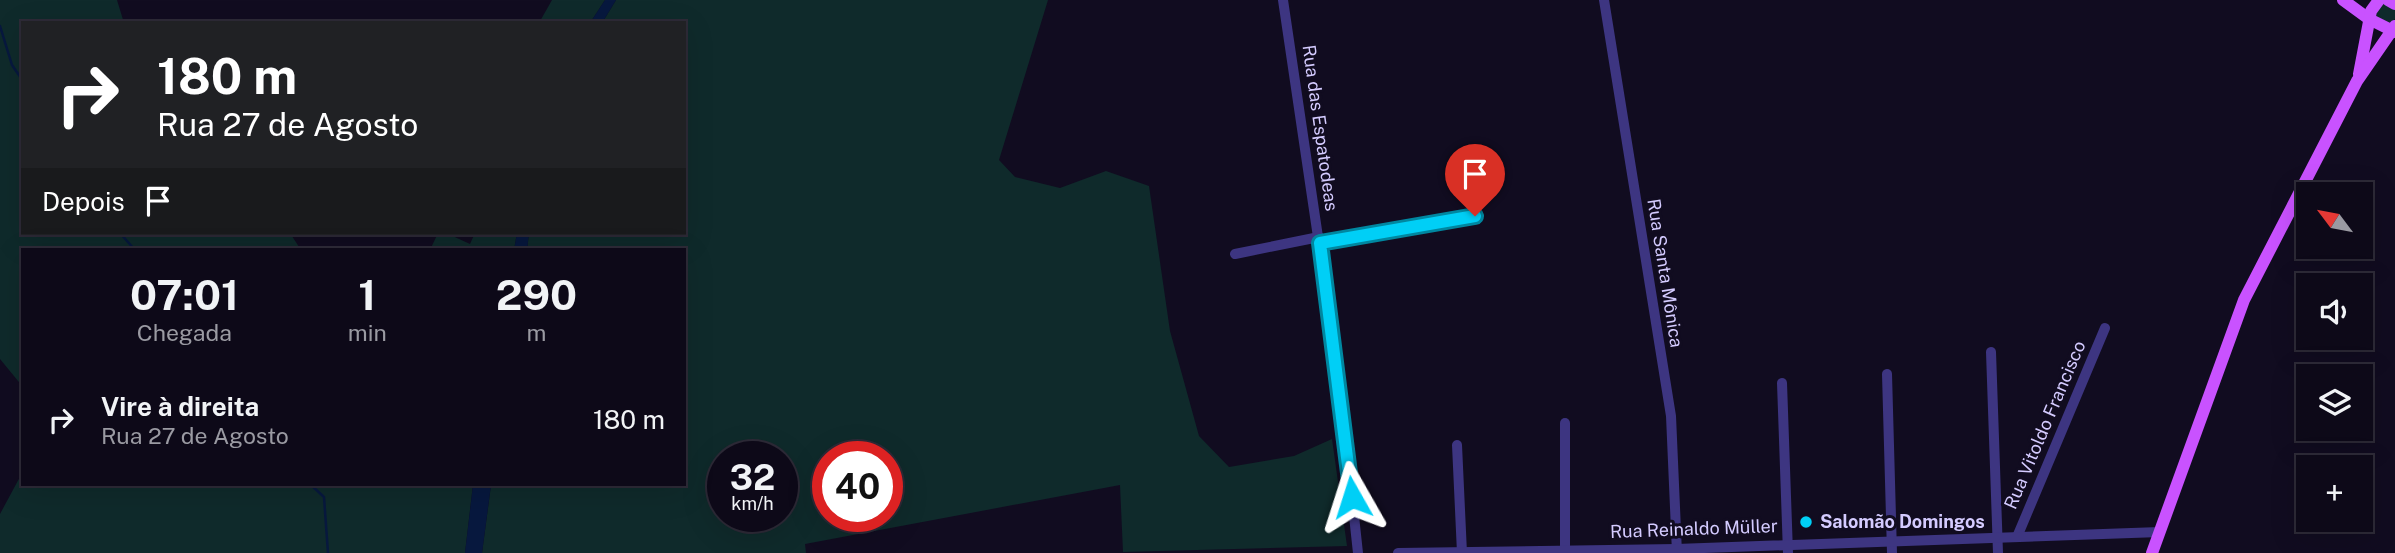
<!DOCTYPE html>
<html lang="pt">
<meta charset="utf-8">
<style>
:root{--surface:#0d0918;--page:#161221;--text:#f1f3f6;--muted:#9a9aa2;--line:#2d2a37}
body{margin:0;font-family:"Public Sans",sans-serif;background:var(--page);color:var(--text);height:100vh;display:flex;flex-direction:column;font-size:26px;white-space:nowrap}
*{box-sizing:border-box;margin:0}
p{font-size:23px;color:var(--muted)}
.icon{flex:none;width:38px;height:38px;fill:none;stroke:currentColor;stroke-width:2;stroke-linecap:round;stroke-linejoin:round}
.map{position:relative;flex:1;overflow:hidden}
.side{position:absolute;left:21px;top:248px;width:665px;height:238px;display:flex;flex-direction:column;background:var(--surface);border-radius:0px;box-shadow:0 7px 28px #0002,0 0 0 2px var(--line)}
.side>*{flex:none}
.guide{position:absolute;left:21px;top:21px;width:665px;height:214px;border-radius:0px;box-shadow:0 7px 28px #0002,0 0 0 2px var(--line);background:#202124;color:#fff;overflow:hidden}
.needle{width:46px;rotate:302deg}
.fabs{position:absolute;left:2296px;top:182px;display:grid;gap:14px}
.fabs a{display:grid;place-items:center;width:77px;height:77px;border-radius:0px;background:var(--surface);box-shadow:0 7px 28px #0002,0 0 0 2px var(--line);font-size:35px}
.speed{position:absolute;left:707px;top:441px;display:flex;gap:14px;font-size:35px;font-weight:700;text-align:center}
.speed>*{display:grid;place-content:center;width:91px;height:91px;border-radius:50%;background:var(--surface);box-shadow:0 7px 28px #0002,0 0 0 2px var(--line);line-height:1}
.speed small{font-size:18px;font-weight:400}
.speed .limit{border:10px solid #d22;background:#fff;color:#111}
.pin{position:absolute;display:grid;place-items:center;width:60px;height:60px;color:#fff;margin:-72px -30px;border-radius:50% 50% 50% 0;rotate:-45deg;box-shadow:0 0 7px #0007}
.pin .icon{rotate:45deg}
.me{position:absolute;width:77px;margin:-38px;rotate:354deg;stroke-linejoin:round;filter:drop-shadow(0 0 5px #0008)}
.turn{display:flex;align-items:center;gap:24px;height:147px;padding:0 21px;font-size:32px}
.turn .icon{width:91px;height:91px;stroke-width:2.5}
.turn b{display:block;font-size:49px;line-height:60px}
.then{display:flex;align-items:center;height:66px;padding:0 21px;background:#0003;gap:14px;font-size:26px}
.eta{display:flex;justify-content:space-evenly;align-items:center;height:119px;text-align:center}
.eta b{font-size:42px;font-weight:700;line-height:49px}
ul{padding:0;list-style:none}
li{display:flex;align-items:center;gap:21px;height:105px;padding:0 21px}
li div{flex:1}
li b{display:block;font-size:26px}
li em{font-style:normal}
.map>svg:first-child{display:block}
</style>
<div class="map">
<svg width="2395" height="553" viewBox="0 0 2395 553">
<rect width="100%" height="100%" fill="#110c20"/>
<g fill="#0f2a2b" fill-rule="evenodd">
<polygon points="0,0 117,0 124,23 23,23 23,233 290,233 301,250 23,250 23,387 0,359"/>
<polygon points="552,0 605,0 590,23 539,23"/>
<path d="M616 0H1048L999 160 1015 177 1060 188 1106 171 1149 186 1170 331 1199 436 1229 467 1294 456 1332 439 1347 546 1123 552 1120 485 805 544 806 553H482L491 485H684V250H527L529 233H684V23H602ZM723 457H782V516H723ZM828 457H887V516H828Z"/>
<polygon points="2384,3 2395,8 2395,19 2391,23 2376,17 2377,10"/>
<polygon points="438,233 446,233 470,244 475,233 517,233 514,250 430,250"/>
<polygon points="21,475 23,475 23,485 473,485 465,553 0,553 0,514"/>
</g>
<g fill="#07183e">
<polygon points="605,0 616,0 602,23 590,23"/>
<polygon points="517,233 529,233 527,250 514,250"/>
<polygon points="473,485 491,485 482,553 465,553"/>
</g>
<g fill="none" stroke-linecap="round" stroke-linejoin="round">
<g stroke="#07183e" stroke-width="2.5">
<polyline points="0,26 12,65 23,81"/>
<polyline points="120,233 135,250"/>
<polyline points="311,485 324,497 328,553"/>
</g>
<g stroke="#3d3581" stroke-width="10">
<polyline points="1283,0 1340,386 1358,553"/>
<polyline points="1604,0 1671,416 1677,553"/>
<polyline points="1320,243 1475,216"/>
<polyline points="1235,254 1319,237"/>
<polyline points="1991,352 1998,553"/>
<polyline points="1887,374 1892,553"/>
<polyline points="1782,383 1788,553"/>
<polyline points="1565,423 1565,553"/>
<polyline points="1457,445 1462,553"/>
<polyline points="2017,537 2105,328"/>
<polyline points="1398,553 1676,549 2160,532"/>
</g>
<g stroke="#c952ff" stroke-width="12">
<polyline points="2343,0 2369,19 2395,32"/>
<polyline points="2388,0 2395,4"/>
<polyline points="2359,74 2371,11 2379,0"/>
<polyline points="2152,553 2244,300 2357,81 2395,26"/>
</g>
</g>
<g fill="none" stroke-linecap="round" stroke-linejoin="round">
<g stroke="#0087a0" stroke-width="18">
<polyline id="route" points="1352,497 1320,243 1475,216"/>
</g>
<use href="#route" stroke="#00cff6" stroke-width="12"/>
</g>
<circle fill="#00cff6" stroke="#110c20" stroke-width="2.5" cx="1806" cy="522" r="7"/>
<g text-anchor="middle" stroke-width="6" stroke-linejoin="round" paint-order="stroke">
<g font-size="18" fill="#d4cbff" stroke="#110c20">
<text transform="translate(1320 128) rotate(82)" y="6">Rua das Espatodeas</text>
<text transform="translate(1665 273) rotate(81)" y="6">Rua Santa Mônica</text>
<text transform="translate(2045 425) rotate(-67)" y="6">Rua Vitoldo Francisco</text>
<text transform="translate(1694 529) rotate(-2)" y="6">Rua Reinaldo Müller</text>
</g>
<g font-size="18" font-weight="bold" fill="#d4cbff" stroke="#110c20" text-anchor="start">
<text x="1820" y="528">Salomão Domingos</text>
</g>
</g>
</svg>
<div class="fabs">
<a><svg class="needle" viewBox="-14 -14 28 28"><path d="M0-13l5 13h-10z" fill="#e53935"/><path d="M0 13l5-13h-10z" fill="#9a9aa2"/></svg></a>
<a><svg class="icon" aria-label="sound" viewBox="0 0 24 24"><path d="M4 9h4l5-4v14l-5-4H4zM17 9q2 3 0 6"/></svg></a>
<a><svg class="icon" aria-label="layers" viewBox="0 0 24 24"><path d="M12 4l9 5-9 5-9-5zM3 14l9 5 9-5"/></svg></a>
<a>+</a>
</div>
<div class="speed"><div>32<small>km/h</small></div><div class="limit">40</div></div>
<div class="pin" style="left:1475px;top:216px;background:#d93025"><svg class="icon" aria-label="arrive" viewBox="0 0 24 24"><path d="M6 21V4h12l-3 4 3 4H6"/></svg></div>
<svg class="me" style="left:1352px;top:497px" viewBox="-20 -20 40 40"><path d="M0-17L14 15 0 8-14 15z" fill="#00cff6" stroke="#fff" stroke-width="4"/></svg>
<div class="guide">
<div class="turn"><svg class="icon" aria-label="right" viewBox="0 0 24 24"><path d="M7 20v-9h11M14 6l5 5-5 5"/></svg><div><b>180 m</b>Rua 27 de Agosto</div></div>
<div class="then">Depois<svg class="icon" aria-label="arrive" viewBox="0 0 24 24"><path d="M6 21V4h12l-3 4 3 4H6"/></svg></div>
</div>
<section class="side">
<div class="eta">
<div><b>07:01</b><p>Chegada</p></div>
<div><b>1</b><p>min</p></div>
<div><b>290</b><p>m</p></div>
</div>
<ul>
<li><svg class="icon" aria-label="right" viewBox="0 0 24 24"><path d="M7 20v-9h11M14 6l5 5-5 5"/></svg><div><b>Vire à direita</b><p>Rua 27 de Agosto</p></div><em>180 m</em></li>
</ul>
</section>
</div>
